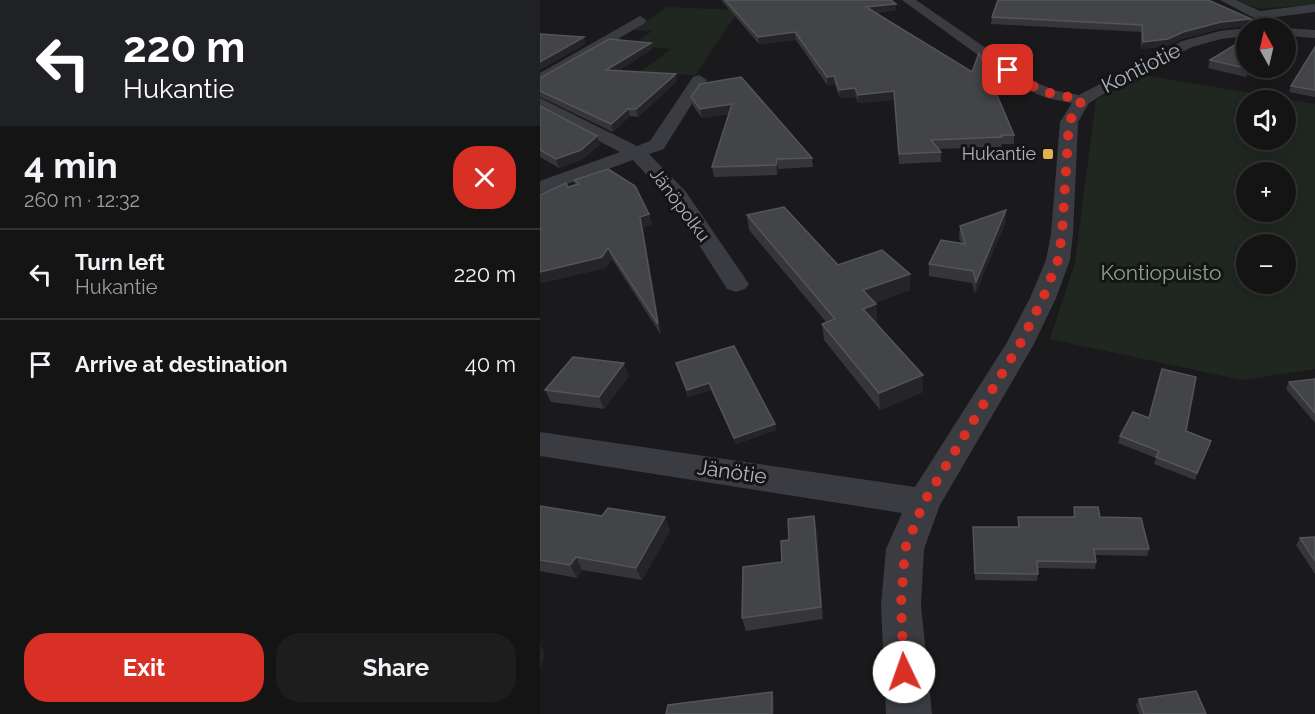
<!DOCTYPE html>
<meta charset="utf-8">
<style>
:root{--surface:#141415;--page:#1d1d1e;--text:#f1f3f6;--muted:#9d9ea0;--line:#333334;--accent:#d93025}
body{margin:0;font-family:Raleway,sans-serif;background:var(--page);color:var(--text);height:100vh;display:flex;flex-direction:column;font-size:22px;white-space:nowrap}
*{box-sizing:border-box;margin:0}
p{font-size:20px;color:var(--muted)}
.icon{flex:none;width:33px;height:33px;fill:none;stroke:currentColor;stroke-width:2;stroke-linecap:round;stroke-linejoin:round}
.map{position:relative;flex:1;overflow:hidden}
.side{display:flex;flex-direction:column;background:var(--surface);width:540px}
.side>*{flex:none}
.banner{background:#202124;color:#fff;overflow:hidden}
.needle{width:39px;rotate:352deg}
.controls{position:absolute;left:696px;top:18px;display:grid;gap:12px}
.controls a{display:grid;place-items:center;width:60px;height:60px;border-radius:50%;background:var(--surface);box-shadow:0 3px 15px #0003,0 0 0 2px var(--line);font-size:30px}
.pin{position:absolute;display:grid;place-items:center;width:51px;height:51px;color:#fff;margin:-26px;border-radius:12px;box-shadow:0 3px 9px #0006}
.me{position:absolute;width:66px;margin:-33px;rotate:357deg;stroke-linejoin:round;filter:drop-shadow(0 0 4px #0008)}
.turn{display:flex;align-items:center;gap:21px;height:126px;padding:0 24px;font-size:27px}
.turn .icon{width:78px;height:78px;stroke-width:2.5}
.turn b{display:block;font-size:42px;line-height:51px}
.round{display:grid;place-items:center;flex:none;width:63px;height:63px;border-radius:24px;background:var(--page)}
.headline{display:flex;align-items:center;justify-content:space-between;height:102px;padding:0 24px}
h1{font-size:36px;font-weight:700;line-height:45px}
.button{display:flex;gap:12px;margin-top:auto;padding:12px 24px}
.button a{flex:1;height:69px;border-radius:24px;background:var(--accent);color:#fff;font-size:24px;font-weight:700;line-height:69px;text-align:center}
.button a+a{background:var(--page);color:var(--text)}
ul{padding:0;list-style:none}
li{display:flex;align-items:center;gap:18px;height:90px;padding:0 24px;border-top:2px solid var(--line)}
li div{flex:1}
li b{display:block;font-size:22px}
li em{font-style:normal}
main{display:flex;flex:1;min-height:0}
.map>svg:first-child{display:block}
</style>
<main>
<section class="side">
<div class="banner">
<div class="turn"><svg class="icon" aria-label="left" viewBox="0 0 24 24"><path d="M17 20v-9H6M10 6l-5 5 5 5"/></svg><div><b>220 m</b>Hukantie</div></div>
</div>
<div class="headline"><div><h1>4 min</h1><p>260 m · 12:32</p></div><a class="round" style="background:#d93025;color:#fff"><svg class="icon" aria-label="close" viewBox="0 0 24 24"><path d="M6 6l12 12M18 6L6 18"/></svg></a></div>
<ul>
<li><svg class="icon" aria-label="left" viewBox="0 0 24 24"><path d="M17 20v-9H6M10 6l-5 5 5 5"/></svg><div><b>Turn left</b><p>Hukantie</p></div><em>220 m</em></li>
<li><svg class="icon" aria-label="arrive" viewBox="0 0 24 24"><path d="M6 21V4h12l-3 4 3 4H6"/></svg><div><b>Arrive at destination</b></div><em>40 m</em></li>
</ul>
<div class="button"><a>Exit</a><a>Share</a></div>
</section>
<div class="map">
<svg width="775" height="714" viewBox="0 0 775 714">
<rect width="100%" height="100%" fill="#1a1a1c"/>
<g fill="#202721" fill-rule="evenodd">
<polygon points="696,0 775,0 775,4 720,9"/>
<polygon points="128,7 199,10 155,75 100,72 131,49 92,45 112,31 93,30"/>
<path d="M603 75 775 104V369L702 380 510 339 535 263 556 100ZM746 100V140H706V100ZM706 172H746V212H706ZM746 244V284H706V244Z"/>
</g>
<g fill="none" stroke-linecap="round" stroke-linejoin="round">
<g fill="#3b3c41" fill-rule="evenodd">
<polygon points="362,0 376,0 497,83 517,91 539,95 642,41 680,31 706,28 708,28 706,36 681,39 652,47 588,79 549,103 538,122 533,234 530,260 516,298 494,344 400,505 384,549 381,605 392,714 346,714 341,605 346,549 362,513 0,456 0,432 375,487 466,344 490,298 506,260 511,234 520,122 532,103 507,98 485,89"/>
<polygon points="680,0 696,0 720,11 775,4 775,12 728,18 738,28 724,28 714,18"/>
<polygon points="100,16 106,20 105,23 0,85 0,73"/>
<polygon points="744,28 746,28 775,30 775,38 746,36"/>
<polygon points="159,75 167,80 126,145 124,149 109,154 146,192 209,284 205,289 196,292 187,289 131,201 93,160 0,194 0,181 80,152 0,110 0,98 97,146 110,141 153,77"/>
</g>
</g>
<g fill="#36363a">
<polygon points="181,0 351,0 356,4 356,10 336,13 474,135 474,144 462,144 461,147 398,149 401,152 401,162 359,164 354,100 318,103 316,97 300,98 295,85 287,85 256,40 219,44"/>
<polygon points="668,0 732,28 710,28 708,26 679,29 641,39 627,46 601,49 601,32 451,24 452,17"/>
<polygon points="111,43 112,49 78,71 137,81 98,117 90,116 73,132 0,97 0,78"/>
<polygon points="775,47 775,97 749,92 751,86"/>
<polygon points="670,60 720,68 706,77 668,68"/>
<polygon points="160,84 272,158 273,167 238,169 237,175 174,177 172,167 189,114 162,118 153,106 151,97"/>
<polygon points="0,106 60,144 43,159 19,168 0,157"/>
<polygon points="34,180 109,214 112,225 103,227 121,335 72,259 65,268 1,283 28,187 35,185"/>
<polygon points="207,215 298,265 370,274 370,290 334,303 336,304 337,321 334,322 383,375 383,392 340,410 284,340 282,324 286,322 209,230"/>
<polygon points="466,221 435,294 432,283 389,276 389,264 421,243 419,238 420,226"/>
<polygon points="136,363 235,424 236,430 196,444 171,390 148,397"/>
<polygon points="89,376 64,409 11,402 5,390"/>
<polygon points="775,379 775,423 746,389 749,382"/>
<polygon points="646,431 668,447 655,480 614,464 616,458 578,443 580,436"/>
<polygon points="0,506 62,516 125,517 130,531 102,580 42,570 37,578 0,571"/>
<polygon points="534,507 560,517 609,549 607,556 555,555 556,562 555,569 498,568 498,574 497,581 435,580 433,527 478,527 478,517 533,517"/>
<polygon points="277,529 283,619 206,631 202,618 242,562 249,540"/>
<polygon points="775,537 775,574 756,545 760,538"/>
<polygon points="599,699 666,714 599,714 596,705"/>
</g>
<g fill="#252528">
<polygon points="356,4 356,10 327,13 326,7"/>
<polygon points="710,19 708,26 679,29 641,39 627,46 601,49 603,42 681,22"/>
<polygon points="255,32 256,40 219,44 218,37"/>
<polygon points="44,37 46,44 0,70 0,62"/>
<polygon points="754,38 752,46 746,50 746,44"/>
<polygon points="111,43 112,49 68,77 66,70"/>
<polygon points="711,68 720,68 706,77 709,69"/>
<polygon points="136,74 137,81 98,117 96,109"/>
<polygon points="294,76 295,85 287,85 287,77"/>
<polygon points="315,88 316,97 300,98 299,90"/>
<polygon points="354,91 354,100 318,103 318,95"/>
<polygon points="192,104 194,113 162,118 160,109"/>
<polygon points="88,109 90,116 73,132 71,124"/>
<polygon points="57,136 60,144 43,159 19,168 16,159"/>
<polygon points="237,159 238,169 237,175 236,165"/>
<polygon points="466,210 466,221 435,294 436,282"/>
<polygon points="109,214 112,225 103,227 121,335 118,324 100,217"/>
<polygon points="68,248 72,259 65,268 1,283 0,280 0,272"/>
<polygon points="370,274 370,290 324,306 323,290"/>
<polygon points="336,304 337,321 324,325 323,309"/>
<polygon points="84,363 89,376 64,409 59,397"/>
<polygon points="383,375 383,392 340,410 339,393"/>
<polygon points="169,383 171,390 148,397 147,390"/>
<polygon points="235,424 236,430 196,444 194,438"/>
<polygon points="274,516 277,529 283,619 281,607"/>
<polygon points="125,517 130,531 102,580 96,568"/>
<polygon points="36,557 42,570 37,578 30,565"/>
<polygon points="0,645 5,652 0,671"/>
<polygon points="232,692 234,698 234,714 232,714"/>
</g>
<g fill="#434447" stroke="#545559" stroke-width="1.5">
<polygon points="185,0 351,0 356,4 326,7 432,72 439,53 474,135 461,135 462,137 391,140 401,152 359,154 354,91 318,95 315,88 299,90 294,76 287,77 255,32 218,37"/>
<polygon points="458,0 668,0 732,28 710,28 712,22 710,19 681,22 643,32 628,39 603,42 602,25 452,17"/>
<polygon points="0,34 44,37 0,62"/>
<polygon points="746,35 754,38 746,44"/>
<polygon points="706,38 706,68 711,68 709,69 670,60"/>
<polygon points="69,39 111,43 66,70 136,74 96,109 88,109 71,124 0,91 0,78"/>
<polygon points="775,47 775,90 751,86"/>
<polygon points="201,77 272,158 237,159 236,165 172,167 192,104 160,109 151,97 160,84"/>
<polygon points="0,106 57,136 41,150 16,159 0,150"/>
<polygon points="68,169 95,186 109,214 100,217 118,324 68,248 62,257 0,272 0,195 26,183 28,187 39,184 34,180"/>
<polygon points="244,207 298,265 342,250 370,274 323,290 336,304 323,309 383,375 339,393 282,324 295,319 207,215"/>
<polygon points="466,210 436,282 433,271 389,264 401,240 425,244 420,226"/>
<polygon points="194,346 235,424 194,438 169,383 147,390 136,363"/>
<polygon points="33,357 84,363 59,397 5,390"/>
<polygon points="622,369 656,377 646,431 671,441 657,473 616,457 619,451 580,436 593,412 609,418"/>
<polygon points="775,379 775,413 749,382"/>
<polygon points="0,506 62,516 68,508 125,517 96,568 36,557 30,565 0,560"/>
<polygon points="534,507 558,507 560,517 601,518 609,549 554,549 556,562 497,561 498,574 435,573 433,527 479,527 478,517 535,517"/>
<polygon points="274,516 281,607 202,618 203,567 242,562 241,541 249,540 248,519"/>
<polygon points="775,537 775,561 760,538"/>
<polygon points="656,691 666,714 604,714 599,699"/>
<polygon points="232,692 232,714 126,714 128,705"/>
</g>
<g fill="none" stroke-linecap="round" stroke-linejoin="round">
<polyline stroke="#d93025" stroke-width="10" stroke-dasharray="0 18" points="364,672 361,605 365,549 384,502 480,344 503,298 518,260 522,234 529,122 542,100 501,91 468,70"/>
</g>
<rect fill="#e2b14c" stroke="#151517" stroke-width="2" x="502" y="148" width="12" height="12" rx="3"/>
<g text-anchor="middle" stroke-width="6" stroke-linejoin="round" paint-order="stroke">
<g font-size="18" fill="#aeb2ba" stroke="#151517" text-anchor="end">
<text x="496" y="160">Hukantie</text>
</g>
<g font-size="18" fill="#aeb2ba" stroke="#151517">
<text transform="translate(140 205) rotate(53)" y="6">Jänöpolku</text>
</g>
<g font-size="21" fill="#aeb2ba" stroke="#151517">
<text transform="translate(601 68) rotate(-27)" y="7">Kontiotie</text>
<text transform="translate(192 472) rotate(8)" y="7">Jänötie</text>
</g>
<g font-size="21" fill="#87a389" stroke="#151517">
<text x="621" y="280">Kontiopuisto</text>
</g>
</g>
</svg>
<div class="controls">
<a><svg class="needle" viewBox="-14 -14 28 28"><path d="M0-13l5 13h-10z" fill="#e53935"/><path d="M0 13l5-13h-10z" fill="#9d9ea0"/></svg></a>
<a><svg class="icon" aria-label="sound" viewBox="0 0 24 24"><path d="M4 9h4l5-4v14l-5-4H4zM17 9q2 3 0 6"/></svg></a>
<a>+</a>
<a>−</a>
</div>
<div class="pin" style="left:468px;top:70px;background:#d93025"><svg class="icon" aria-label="arrive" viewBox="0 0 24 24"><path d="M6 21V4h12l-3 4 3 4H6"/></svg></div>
<svg class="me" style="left:364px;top:672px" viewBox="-20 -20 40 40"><circle r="19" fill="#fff"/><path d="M0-13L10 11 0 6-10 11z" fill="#d93025"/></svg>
</div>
</main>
